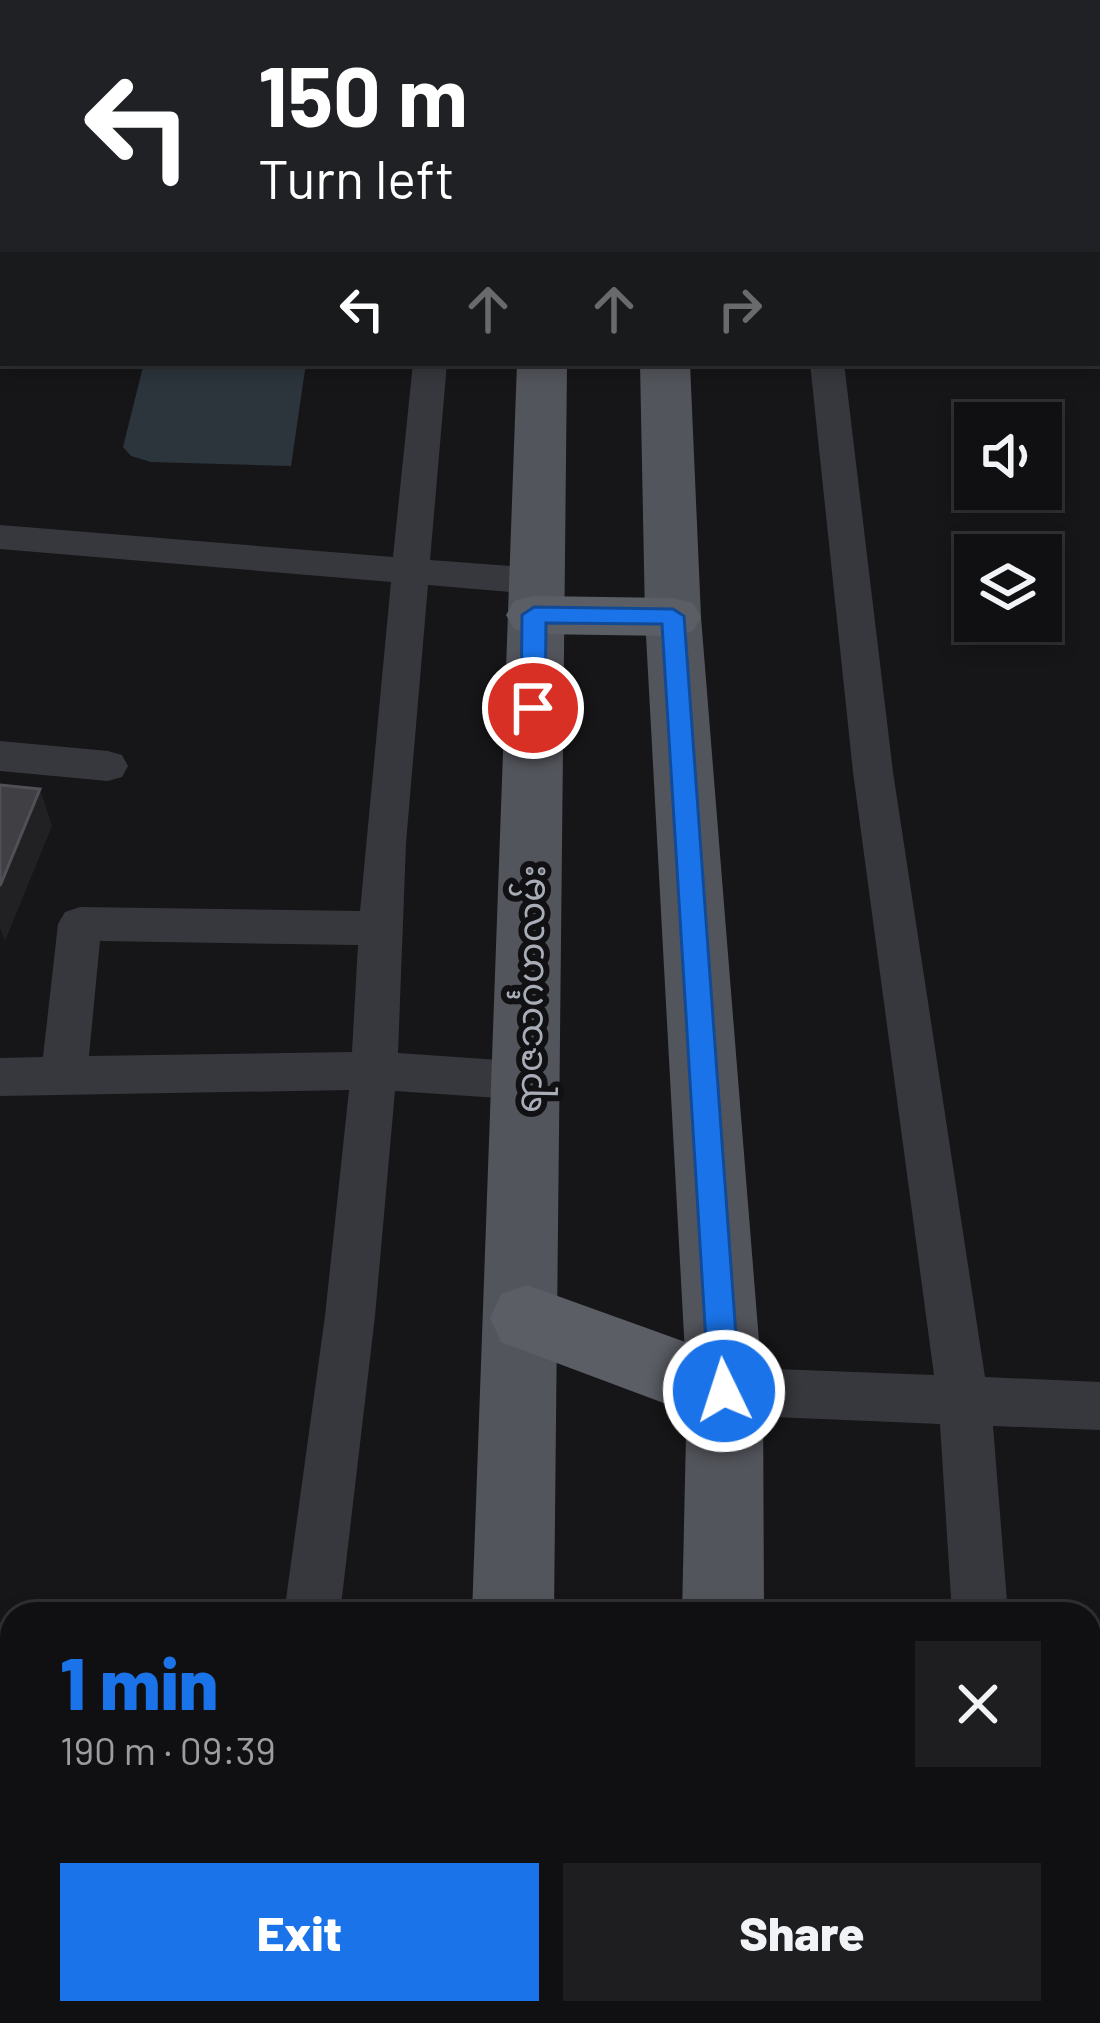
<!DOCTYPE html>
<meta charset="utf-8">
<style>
:root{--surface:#101012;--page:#1e1e20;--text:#f1f3f6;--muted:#9c9d9f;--line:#303032;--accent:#1a73e8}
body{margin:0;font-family:Barlow,"Noto Sans Myanmar",sans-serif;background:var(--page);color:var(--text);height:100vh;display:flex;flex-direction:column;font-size:45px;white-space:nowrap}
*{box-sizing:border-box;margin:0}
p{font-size:39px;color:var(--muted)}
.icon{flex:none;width:66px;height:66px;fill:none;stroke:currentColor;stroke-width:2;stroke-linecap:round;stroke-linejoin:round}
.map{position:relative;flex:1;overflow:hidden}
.details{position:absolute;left:0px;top:1602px;width:1101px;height:423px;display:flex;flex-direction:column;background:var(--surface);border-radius:36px 36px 0 0;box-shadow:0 6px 18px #0003,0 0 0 3px var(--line)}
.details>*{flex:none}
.top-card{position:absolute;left:0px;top:0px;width:1101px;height:366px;box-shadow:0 6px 18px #0003,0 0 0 3px var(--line);background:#202124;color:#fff;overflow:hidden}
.buttons{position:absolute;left:954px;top:402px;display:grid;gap:24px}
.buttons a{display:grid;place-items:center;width:108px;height:108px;border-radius:0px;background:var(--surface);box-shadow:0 6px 18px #0003,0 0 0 3px var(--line);font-size:60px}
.pin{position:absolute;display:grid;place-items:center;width:102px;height:102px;color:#fff;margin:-51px;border:6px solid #fff;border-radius:50%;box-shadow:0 3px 12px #0007}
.me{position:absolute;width:132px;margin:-66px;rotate:356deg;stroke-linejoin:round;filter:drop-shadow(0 0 9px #0008)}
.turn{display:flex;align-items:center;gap:42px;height:252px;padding:0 60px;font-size:54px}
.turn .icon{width:156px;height:156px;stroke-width:2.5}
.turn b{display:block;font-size:84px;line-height:102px}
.lanes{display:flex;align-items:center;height:114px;padding:0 60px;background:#0003;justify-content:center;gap:60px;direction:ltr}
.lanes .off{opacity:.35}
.round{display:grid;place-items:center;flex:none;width:126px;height:126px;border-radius:0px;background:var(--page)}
.headline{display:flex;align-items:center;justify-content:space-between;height:204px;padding:0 60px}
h1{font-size:72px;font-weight:800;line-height:90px;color:var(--accent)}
.action{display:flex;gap:24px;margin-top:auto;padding:24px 60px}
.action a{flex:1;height:138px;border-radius:0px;background:var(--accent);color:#fff;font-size:48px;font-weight:800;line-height:138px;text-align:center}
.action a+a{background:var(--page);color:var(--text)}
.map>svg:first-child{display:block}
</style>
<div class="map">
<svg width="1100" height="2023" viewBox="0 0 1100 2023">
<rect width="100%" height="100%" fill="#161618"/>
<polygon fill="#2c353c" points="144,363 306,363 291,466 151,462 131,456 123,447"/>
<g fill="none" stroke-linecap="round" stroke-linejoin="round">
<g fill="#37383d" fill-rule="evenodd">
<polygon points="40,0 70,0 38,3"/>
<rect x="448" y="0" width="28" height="3"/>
<rect x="768" y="0" width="28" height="3"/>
<polygon points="0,148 3,149 3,169 0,168"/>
<polygon points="3,276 3,297 0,298 0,277"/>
<rect x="1098" y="307" width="2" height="20"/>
<path d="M413 363H447L430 560 535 568 548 572 554 581 548 590 535 594 428 585 406 843 398 1053 529 1062 545 1067 552 1081 545 1095 529 1100 395 1091 375 1316 340 1614H284L325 1316 349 1090 0 1096V1058L43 1057 58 924 65 912 80 907 360 911 391 582 0 549V525L393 557ZM100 941 358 945 352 1052 89 1056Z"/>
<polygon points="810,363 844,363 893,772 985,1377 1100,1382 1100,1430 993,1426 1008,1614 952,1614 940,1424 725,1415 707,1408 699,1391 707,1374 725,1367 934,1375 853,772"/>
<polygon points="0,741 108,751 122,755 128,766 122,777 108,781 0,771"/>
<polygon points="216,2013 278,2013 276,2023 214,2023"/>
<rect x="974" y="2013" width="62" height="10"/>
</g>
<g fill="#53555c" fill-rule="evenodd">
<rect x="533" y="0" width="40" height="3"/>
<rect x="632" y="0" width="40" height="3"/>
<polygon points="517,363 567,363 554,1614 472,1614"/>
<polygon points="640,363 690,363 701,617 763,1391 764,1614 682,1614 687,1391 645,617"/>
<polygon points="429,2013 521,2013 519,2023 427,2023"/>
<polygon points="665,2013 757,2013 756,2023 664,2023"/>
</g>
<g fill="#5b5e65" fill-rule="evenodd">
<polygon points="534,596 673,598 693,603 701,617 693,631 673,636 534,634 514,629 506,615 514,601"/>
<polygon points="527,1285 752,1366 763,1391 752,1416 725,1426 501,1342 490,1318 501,1294"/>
</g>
</g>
<g fill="#212124">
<polygon points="0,0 37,0 38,3 3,3 3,15 0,16"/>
<polygon points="40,789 52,826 5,941 0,928 0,886"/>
</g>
<g fill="#3f3f44" stroke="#4f5156" stroke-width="3">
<polygon points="61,0 108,0 108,3 60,3"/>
<polygon points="3,63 3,91 0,91 0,79"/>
<polygon points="0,785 40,789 0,886"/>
</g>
<polygon fill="#1a73e8" stroke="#114b97" stroke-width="3" points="534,607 673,609 684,616 740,1391 736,1401 724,1405 713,1401 709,1391 662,624 546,623 545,708 533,717 521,708 522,615"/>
<g text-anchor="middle" stroke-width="12" stroke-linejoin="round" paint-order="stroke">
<g font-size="36" fill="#a8adb8" stroke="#111113">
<text transform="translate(530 989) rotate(-89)" y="13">ရာဇသင်္ဂဟလမ်း</text>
</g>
</g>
</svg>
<div class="buttons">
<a><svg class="icon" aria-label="sound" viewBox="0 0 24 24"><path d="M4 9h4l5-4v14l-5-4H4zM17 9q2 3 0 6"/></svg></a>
<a><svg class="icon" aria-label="layers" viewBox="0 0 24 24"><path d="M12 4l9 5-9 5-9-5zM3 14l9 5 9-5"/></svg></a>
</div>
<div class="pin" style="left:533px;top:708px;background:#d93025"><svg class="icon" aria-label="arrive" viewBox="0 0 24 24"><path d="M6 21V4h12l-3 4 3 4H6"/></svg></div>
<svg class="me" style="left:724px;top:1391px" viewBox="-20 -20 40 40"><circle r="17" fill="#1a73e8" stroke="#fff" stroke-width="3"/><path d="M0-11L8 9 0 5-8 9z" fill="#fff"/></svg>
<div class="top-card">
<div class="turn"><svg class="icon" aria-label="left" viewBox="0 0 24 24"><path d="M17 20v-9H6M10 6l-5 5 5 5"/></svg><div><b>150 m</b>Turn left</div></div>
<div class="lanes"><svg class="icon" aria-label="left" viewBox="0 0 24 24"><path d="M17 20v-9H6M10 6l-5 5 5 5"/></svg><svg class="icon off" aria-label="ahead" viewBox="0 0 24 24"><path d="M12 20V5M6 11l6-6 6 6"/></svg><svg class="icon off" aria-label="ahead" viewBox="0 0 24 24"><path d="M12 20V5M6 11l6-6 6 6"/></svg><svg class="icon off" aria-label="right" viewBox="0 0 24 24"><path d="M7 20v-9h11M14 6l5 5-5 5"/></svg></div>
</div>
<section class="details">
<div class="headline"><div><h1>1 min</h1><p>190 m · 09:39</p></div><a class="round"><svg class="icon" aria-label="close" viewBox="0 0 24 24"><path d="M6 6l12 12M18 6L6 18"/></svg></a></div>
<div class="action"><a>Exit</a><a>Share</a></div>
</section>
</div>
